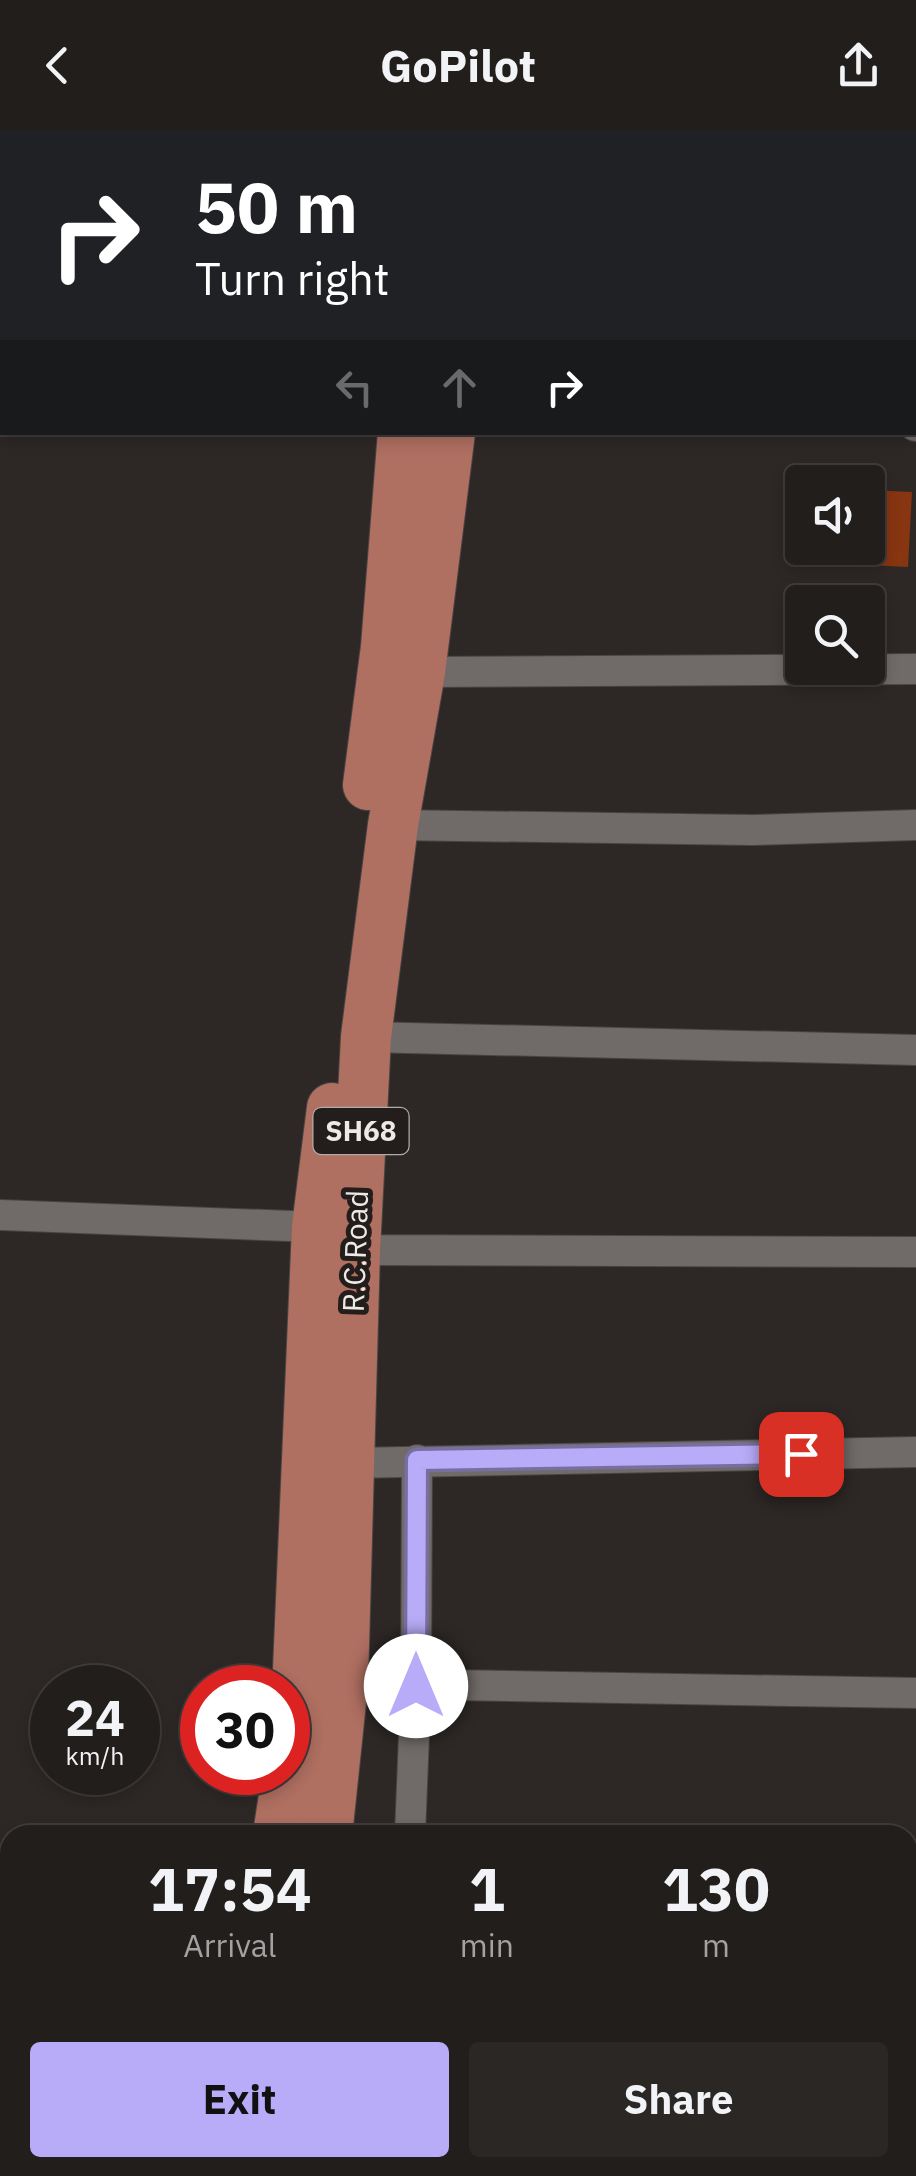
<!DOCTYPE html>
<style>
:root{--surface:#221e1c;--page:#2a2725;--text:#f1f3f6;--muted:#a2a2a3;--line:#3f3c3b;--accent:#b8abf7}
body{margin:0;font-family:"IBM Plex Sans",sans-serif;background:var(--page);color:var(--text);height:100vh;display:flex;flex-direction:column;font-size:38px;white-space:nowrap}
*{box-sizing:border-box;margin:0}
p{font-size:32px;color:var(--muted)}
.icon{flex:none;width:55px;height:55px;fill:none;stroke:currentColor;stroke-width:2;stroke-linecap:round;stroke-linejoin:round}
.map{position:relative;flex:1;overflow:hidden}
.side{position:absolute;left:0px;top:1695px;width:918px;height:352px;display:flex;flex-direction:column;background:var(--surface);border-radius:30px 30px 0 0;box-shadow:0 5px 15px #0003,0 0 0 2px var(--line)}
.side>*{flex:none}
.top-card{position:absolute;left:0px;top:0px;width:918px;height:305px;box-shadow:0 5px 15px #0003,0 0 0 2px var(--line);background:#202124;color:#fff;overflow:hidden}
.fabs{position:absolute;left:785px;top:335px;display:grid;gap:20px}
.fabs a{display:grid;place-items:center;width:100px;height:100px;border-radius:10px;background:var(--surface);box-shadow:0 5px 15px #0003,0 0 0 2px var(--line);font-size:50px}
.speed{position:absolute;left:30px;top:1535px;display:flex;gap:20px;font-size:50px;font-weight:700;text-align:center}
.speed>*{display:grid;place-content:center;width:130px;height:130px;border-radius:50%;background:var(--surface);box-shadow:0 5px 15px #0003,0 0 0 2px var(--line);line-height:1}
.speed small{font-size:25px;font-weight:400}
.speed .limit{border:15px solid #d22;background:#fff;color:#111}
.pin{position:absolute;display:grid;place-items:center;width:85px;height:85px;color:#fff;margin:-42px;border-radius:20px;box-shadow:0 5px 15px #0006}
.me{position:absolute;width:110px;margin:-55px;rotate:0deg;stroke-linejoin:round;filter:drop-shadow(0 0 8px #0008)}
.turn{display:flex;align-items:center;gap:35px;height:210px;padding:0 30px;font-size:45px}
.turn .icon{width:130px;height:130px;stroke-width:2.5}
.turn b{display:block;font-size:70px;line-height:85px}
.lanes{display:flex;align-items:center;height:95px;padding:0 30px;background:#0003;justify-content:center;gap:50px;direction:ltr}
.lanes .off{opacity:.35}
.eta{display:flex;justify-content:space-evenly;align-items:center;height:170px;text-align:center}
.eta b{font-size:60px;font-weight:700;line-height:70px}
.action{display:flex;gap:20px;margin-top:auto;padding:20px 30px}
.action a{flex:1;height:115px;border-radius:10px;background:var(--accent);color:#111;font-size:40px;font-weight:700;line-height:115px;text-align:center}
.action a+a{background:var(--page);color:var(--text)}
header{display:flex;justify-content:space-between;align-items:center;height:130px;padding:0 30px;background:var(--surface);font-size:45px;font-weight:700}
.map>svg:first-child{display:block}
</style>
<header><svg class="icon" aria-label="back" viewBox="0 0 24 24"><path d="M15 5l-7 7 7 7"/></svg>GoPilot<svg class="icon" aria-label="share" viewBox="0 0 24 24"><path d="M12 15V3M7 8l5-5 5 5M5 13v7h14v-7"/></svg></header>
<div class="map">
<svg width="916" height="2046" viewBox="0 0 916 2046">
<rect width="100%" height="100%" fill="#2d2826"/>
<g fill="#883511">
<polygon points="868,360 912,362 908,437 825,433 826,418 868,418"/>
<polygon points="53,2038 107,2038 104,2046 50,2046"/>
</g>
<g fill="none" stroke-linecap="round" stroke-linejoin="round">
<g stroke="#494543" stroke-width="32">
<g id="minor">
<polyline points="646,2 646,0"/>
<polyline points="871,2 871,0"/>
<polyline points="915,296 916,296"/>
<polyline points="420,542 916,539"/>
<polyline points="393,695 752,700 916,695"/>
<polyline points="366,907 916,920"/>
<polyline points="0,1085 317,1097 355,1120 916,1122"/>
<polyline points="350,1333 916,1322"/>
<polyline points="329,1553 916,1563"/>
<polyline points="410,1705 416,1555 417,1330"/>
<polyline points="0,1743 10,1746"/>
<polyline points="908,1752 916,1752"/>
<polyline points="908,1956 916,1955"/>
<polyline points="403,2046 403,2038"/>
</g>
</g>
<g stroke="#494543" stroke-width="42">
<g id="tertiary">
<polyline points="0,39 2,39"/>
<polyline points="915,62 916,62"/>
<polyline points="0,76 2,77"/>
<polyline points="915,103 916,103"/>
</g>
</g>
<g stroke="#494543" stroke-width="52">
<g id="primary">
<polyline points="421,2 421,0"/>
<polyline points="469,2 469,0"/>
<polyline points="368,655 386,517 403,302"/>
<polyline points="278,1705 296,1586 317,1097 332,978"/>
<polyline points="327,1705 343,1553 355,1120 366,907 393,695 420,542 450,302"/>
<polyline points="158,2046 162,2038"/>
<polyline points="198,2046 201,2038"/>
</g>
</g>
<use href="#minor" stroke="#706a68" stroke-width="30"/>
<use href="#tertiary" stroke="#706a68" stroke-width="40"/>
<use href="#primary" stroke="#af6f61" stroke-width="50"/>
</g>
<g fill="none" stroke-linecap="round" stroke-linejoin="round">
<g stroke="#786fa1" stroke-width="25">
<polyline id="route" points="416,1556 417,1330 801,1324"/>
</g>
<use href="#route" stroke="#b8abf7" stroke-width="18"/>
</g>
<g text-anchor="middle" stroke-width="10" stroke-linejoin="round" paint-order="stroke">
<rect fill="#231e1c" stroke="#b0acaa" stroke-width="2.5" x="313.5" y="978" width="95" height="46" rx="8"/>
<g font-size="28" font-weight="bold" fill="#ece9e7">
<text x="361" y="1011">SH68</text>
</g>
<g font-size="30" fill="#ece9e7" stroke="#231e1c">
<text transform="translate(356 1121) rotate(-88)" y="10">R.C.Road</text>
</g>
</g>
</svg>
<div class="fabs">
<a><svg class="icon" aria-label="sound" viewBox="0 0 24 24"><path d="M4 9h4l5-4v14l-5-4H4zM17 9q2 3 0 6"/></svg></a>
<a><svg class="icon" aria-label="search" viewBox="0 0 24 24"><circle cx="10" cy="10" r="6"/><path d="M15 15l6 6"/></svg></a>
</div>
<div class="speed"><div>24<small>km/h</small></div><div class="limit">30</div></div>
<div class="pin" style="left:801px;top:1324px;background:#d93025"><svg class="icon" aria-label="arrive" viewBox="0 0 24 24"><path d="M6 21V4h12l-3 4 3 4H6"/></svg></div>
<svg class="me" style="left:416px;top:1556px" viewBox="-20 -20 40 40"><circle r="19" fill="#fff"/><path d="M0-13L10 11 0 6-10 11z" fill="#b8abf7"/></svg>
<div class="top-card">
<div class="turn"><svg class="icon" aria-label="right" viewBox="0 0 24 24"><path d="M7 20v-9h11M14 6l5 5-5 5"/></svg><div><b>50 m</b>Turn right</div></div>
<div class="lanes"><svg class="icon off" aria-label="left" viewBox="0 0 24 24"><path d="M17 20v-9H6M10 6l-5 5 5 5"/></svg><svg class="icon off" aria-label="ahead" viewBox="0 0 24 24"><path d="M12 20V5M6 11l6-6 6 6"/></svg><svg class="icon" aria-label="right" viewBox="0 0 24 24"><path d="M7 20v-9h11M14 6l5 5-5 5"/></svg></div>
</div>
<section class="side">
<div class="eta">
<div><b>17:54</b><p>Arrival</p></div>
<div><b>1</b><p>min</p></div>
<div><b>130</b><p>m</p></div>
</div>
<div class="action"><a>Exit</a><a>Share</a></div>
</section>
</div>
